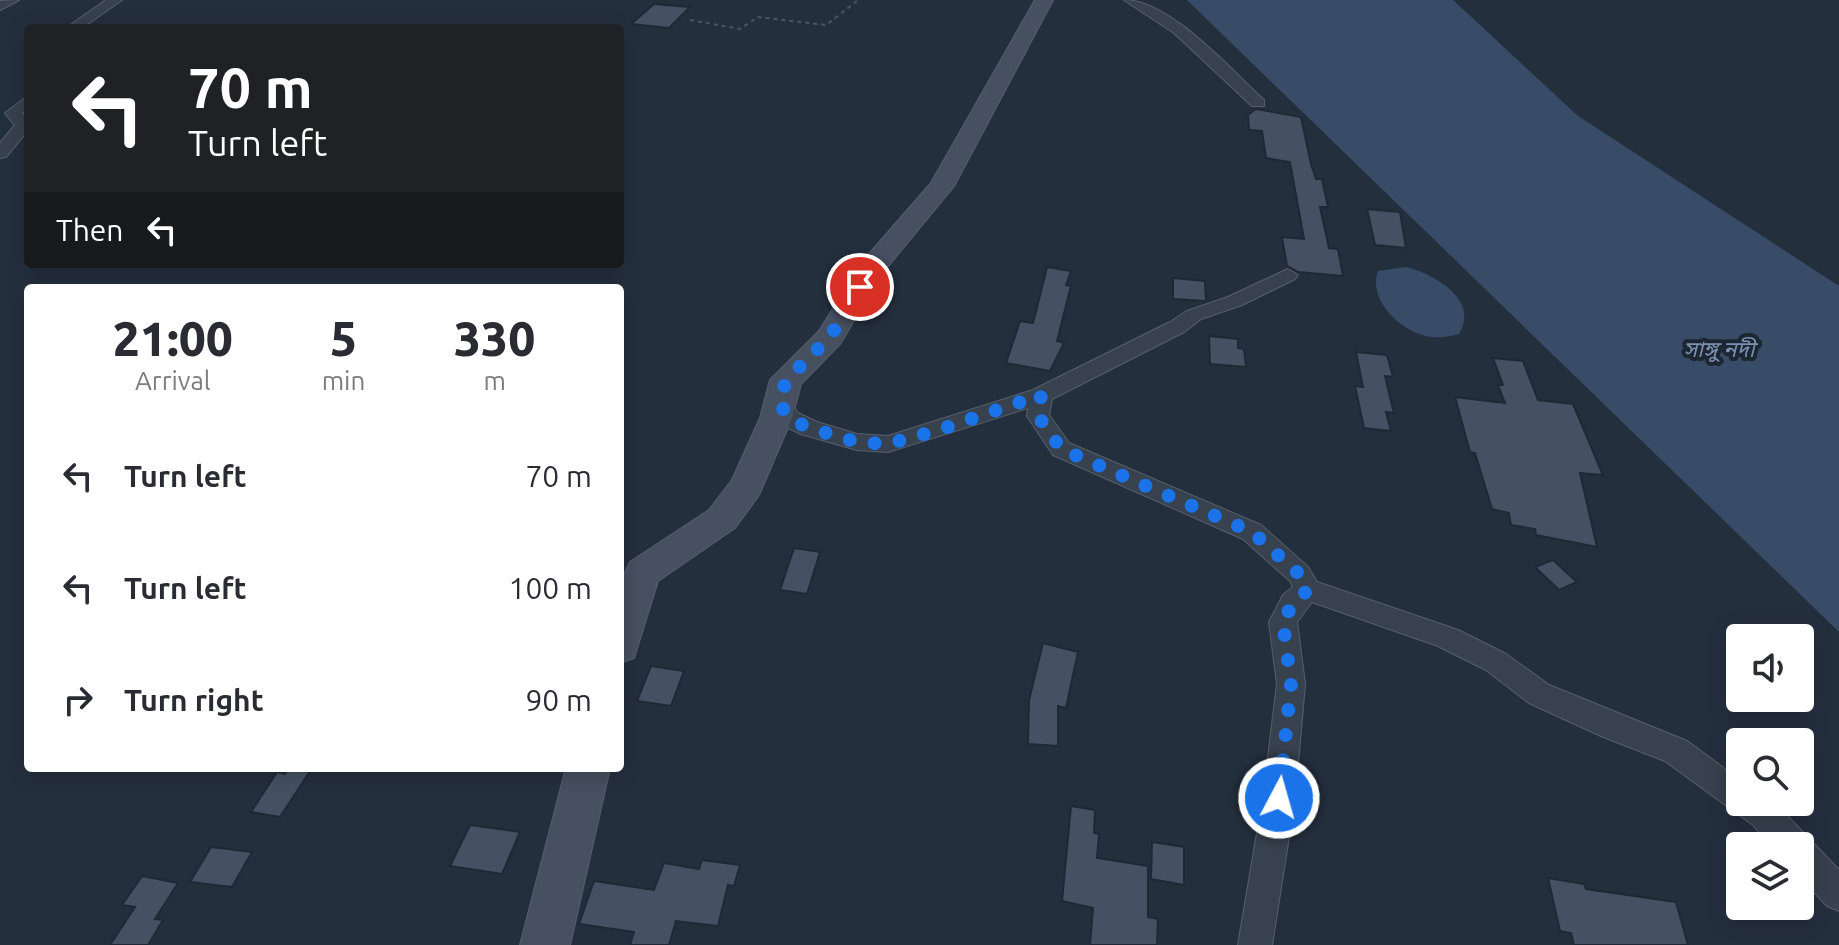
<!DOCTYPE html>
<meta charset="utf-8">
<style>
:root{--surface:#fff;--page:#f2f2f3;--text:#2b2b33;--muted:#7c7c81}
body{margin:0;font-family:Ubuntu,"Noto Sans Bengali",sans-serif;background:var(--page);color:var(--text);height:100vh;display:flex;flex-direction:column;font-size:30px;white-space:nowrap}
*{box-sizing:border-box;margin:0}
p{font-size:26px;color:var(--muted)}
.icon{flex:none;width:44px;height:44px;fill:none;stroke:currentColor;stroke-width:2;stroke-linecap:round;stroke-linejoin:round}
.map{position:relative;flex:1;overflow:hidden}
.side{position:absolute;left:24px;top:284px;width:600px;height:488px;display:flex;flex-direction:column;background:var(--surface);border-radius:8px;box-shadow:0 4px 20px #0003}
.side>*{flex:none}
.top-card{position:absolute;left:24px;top:24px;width:600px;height:244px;border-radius:8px;box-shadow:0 4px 20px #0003;background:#202124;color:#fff;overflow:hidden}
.tools{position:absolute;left:1726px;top:624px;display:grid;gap:16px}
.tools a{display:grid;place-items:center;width:88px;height:88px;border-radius:8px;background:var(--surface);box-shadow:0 4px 20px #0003;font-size:40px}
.pin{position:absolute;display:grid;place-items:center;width:68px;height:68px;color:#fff;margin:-34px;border:4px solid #fff;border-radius:50%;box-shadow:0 2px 8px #0007}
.me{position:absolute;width:88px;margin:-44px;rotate:6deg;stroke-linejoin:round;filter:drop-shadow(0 0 6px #0008)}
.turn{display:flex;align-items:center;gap:28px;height:168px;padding:0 32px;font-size:36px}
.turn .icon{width:104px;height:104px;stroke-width:2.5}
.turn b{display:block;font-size:56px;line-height:68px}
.then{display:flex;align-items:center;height:76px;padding:0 32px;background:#0003;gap:16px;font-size:30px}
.eta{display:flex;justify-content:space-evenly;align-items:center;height:136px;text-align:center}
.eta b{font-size:48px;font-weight:800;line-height:56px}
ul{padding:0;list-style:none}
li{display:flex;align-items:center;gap:24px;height:112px;padding:0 32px}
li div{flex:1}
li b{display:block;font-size:30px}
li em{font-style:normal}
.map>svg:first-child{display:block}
</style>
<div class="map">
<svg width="1839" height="945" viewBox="0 0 1839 945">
<rect width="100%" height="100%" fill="#242f3e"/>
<g fill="#394c67">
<polygon points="1187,0 1453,0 1578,116 1839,286 1839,632"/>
<path d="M1406 267C1432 273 1481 300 1459 334 1451 336 1441 338 1433 337 1404 335 1367 301 1378 271Z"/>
</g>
<g fill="#455162" stroke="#1f2835" stroke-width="2">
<polygon points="654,4 690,7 669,28 631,24"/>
<polygon points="1256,109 1301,117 1311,164 1316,179 1322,179 1328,207 1320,207 1329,248 1338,249 1343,276 1298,272 1287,266 1282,237 1304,239 1290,162 1266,158 1262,131 1249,130 1248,115"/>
<polygon points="1367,209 1400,212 1406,248 1375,245"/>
<polygon points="1047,267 1071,271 1066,285 1071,286 1057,341 1064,343 1050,371 1006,363 1020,321 1033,323"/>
<polygon points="1173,278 1205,281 1206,301 1173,299"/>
<polygon points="1209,336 1238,339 1238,348 1244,349 1246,367 1210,364"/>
<polygon points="1356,352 1387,355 1393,377 1385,376 1394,413 1386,412 1391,431 1364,428 1355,386 1363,387"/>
<polygon points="1493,358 1523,361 1538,400 1573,404 1603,475 1580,473 1597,547 1536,535 1535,529 1511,525 1509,513 1492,509 1475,453 1470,452 1455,397 1505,403 1498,385 1503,385"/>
<polygon points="794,548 820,552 807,594 780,590"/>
<polygon points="1553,560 1577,582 1559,590 1535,567"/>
<polygon points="1043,643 1078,652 1066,708 1058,706 1058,746 1028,744 1029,700"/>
<polygon points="651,666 684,671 671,706 637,701"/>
<polygon points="289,768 312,768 280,817 251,812 277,772 285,774"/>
<polygon points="1071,806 1095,810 1094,833 1099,834 1097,858 1148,866 1148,917 1158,919 1157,945 1090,945 1093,908 1062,901"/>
<polygon points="470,825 520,832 502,874 450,866"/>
<polygon points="1152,842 1184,847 1184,885 1151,879"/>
<polygon points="211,847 252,852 232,887 190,882"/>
<polygon points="702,860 740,865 734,886 728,885 718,926 676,921 669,945 630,945 634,932 579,924 594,881 654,890 664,863 699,869"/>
<polygon points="142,876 178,883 155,919 163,920 148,945 110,945 135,907 122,905"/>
<polygon points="1548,878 1584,884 1586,889 1676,902 1688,945 1574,945 1571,933 1560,931"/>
</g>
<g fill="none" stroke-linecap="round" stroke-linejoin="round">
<g stroke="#565f6c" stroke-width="2">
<g id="minor">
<polygon points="19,0 0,10 0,1"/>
<polygon points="106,0 122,0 82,28 66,28"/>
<path d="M1124 0C1170 0 1230 69 1264 100V106H1252L1174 33Z"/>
<polygon points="28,96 28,109 22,113 28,120 28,130 6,157 0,158 0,143 15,125 5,113"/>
<polygon points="1288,269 1298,275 1295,279 1242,305 1201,319 1184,332 1052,399 1049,415 1069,443 1261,525 1308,567 1317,582 1458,630 1506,654 1549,685 1687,741 1740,780 1740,802 1775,803 1839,870 1839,911 1827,906 1800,877 1800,846 1772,846 1753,825 1665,761 1601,736 1529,703 1486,670 1438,646 1312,602 1297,622 1305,684 1295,798 1272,945 1238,945 1263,798 1277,684 1269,622 1283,595 1293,587 1290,581 1243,539 1053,455 1027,416 1028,408 888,452 857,450 801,434 782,425 768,403 771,398 787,398 798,413 817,422 857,434 888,436 1033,390 1170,322 1187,311 1228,297"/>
</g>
</g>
<g stroke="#565f6c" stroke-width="2">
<g id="secondary">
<polygon points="1035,0 1053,0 954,186 884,271 840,344 801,384 792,418 759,495 735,528 658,581 634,658 620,663 620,583 630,562 709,510 732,480 760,418 770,380 819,331 862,262 931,183"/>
<polygon points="566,768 610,768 570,945 520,945"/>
</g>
</g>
<polyline stroke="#44595c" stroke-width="2" stroke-dasharray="4 4" stroke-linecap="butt" points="690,20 740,29 758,17 826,25 857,1"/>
<use href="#minor" fill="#38414e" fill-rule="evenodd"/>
<use href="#secondary" fill="#465061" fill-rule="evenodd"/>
</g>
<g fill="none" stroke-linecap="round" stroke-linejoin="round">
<polyline stroke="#1a73e8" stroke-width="14" stroke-dasharray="0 25.2" points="860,287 830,337 786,380 779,403 790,419 809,428 857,442 888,444 939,430 1041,395 1038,416 1061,449 1252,532 1299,574 1308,590 1293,603 1283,622 1291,684 1279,798"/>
</g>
<g text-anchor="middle" stroke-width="8" stroke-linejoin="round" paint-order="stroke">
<g font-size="22" font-style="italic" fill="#7c92b1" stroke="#1d2633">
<text x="1719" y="357">সাঙ্গু নদী</text>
</g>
</g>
</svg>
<div class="tools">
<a><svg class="icon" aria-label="sound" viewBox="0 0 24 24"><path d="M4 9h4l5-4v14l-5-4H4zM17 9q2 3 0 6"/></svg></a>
<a><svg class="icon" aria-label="search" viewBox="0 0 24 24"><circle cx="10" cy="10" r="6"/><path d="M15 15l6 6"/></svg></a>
<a><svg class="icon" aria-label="layers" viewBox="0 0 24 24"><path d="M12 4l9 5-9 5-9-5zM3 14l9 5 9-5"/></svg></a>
</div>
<div class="pin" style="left:860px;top:287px;background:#d93025"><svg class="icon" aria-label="arrive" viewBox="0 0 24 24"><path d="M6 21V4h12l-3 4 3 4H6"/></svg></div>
<svg class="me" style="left:1279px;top:798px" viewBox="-20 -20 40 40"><circle r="17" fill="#1a73e8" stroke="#fff" stroke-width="3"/><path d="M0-11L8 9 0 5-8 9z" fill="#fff"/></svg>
<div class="top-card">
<div class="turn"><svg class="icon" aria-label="left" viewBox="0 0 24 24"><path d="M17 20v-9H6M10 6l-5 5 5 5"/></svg><div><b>70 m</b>Turn left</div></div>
<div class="then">Then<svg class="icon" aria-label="left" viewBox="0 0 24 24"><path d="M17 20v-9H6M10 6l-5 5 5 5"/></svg></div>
</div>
<section class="side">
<div class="eta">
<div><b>21:00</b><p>Arrival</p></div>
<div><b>5</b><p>min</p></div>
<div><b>330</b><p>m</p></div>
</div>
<ul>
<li><svg class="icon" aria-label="left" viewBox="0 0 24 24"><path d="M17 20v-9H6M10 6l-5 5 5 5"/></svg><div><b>Turn left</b></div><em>70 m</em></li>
<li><svg class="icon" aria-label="left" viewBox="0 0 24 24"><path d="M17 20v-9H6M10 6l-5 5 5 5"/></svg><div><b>Turn left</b></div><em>100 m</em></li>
<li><svg class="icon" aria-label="right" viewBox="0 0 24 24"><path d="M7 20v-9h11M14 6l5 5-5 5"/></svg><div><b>Turn right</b></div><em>90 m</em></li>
</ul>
</section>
</div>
